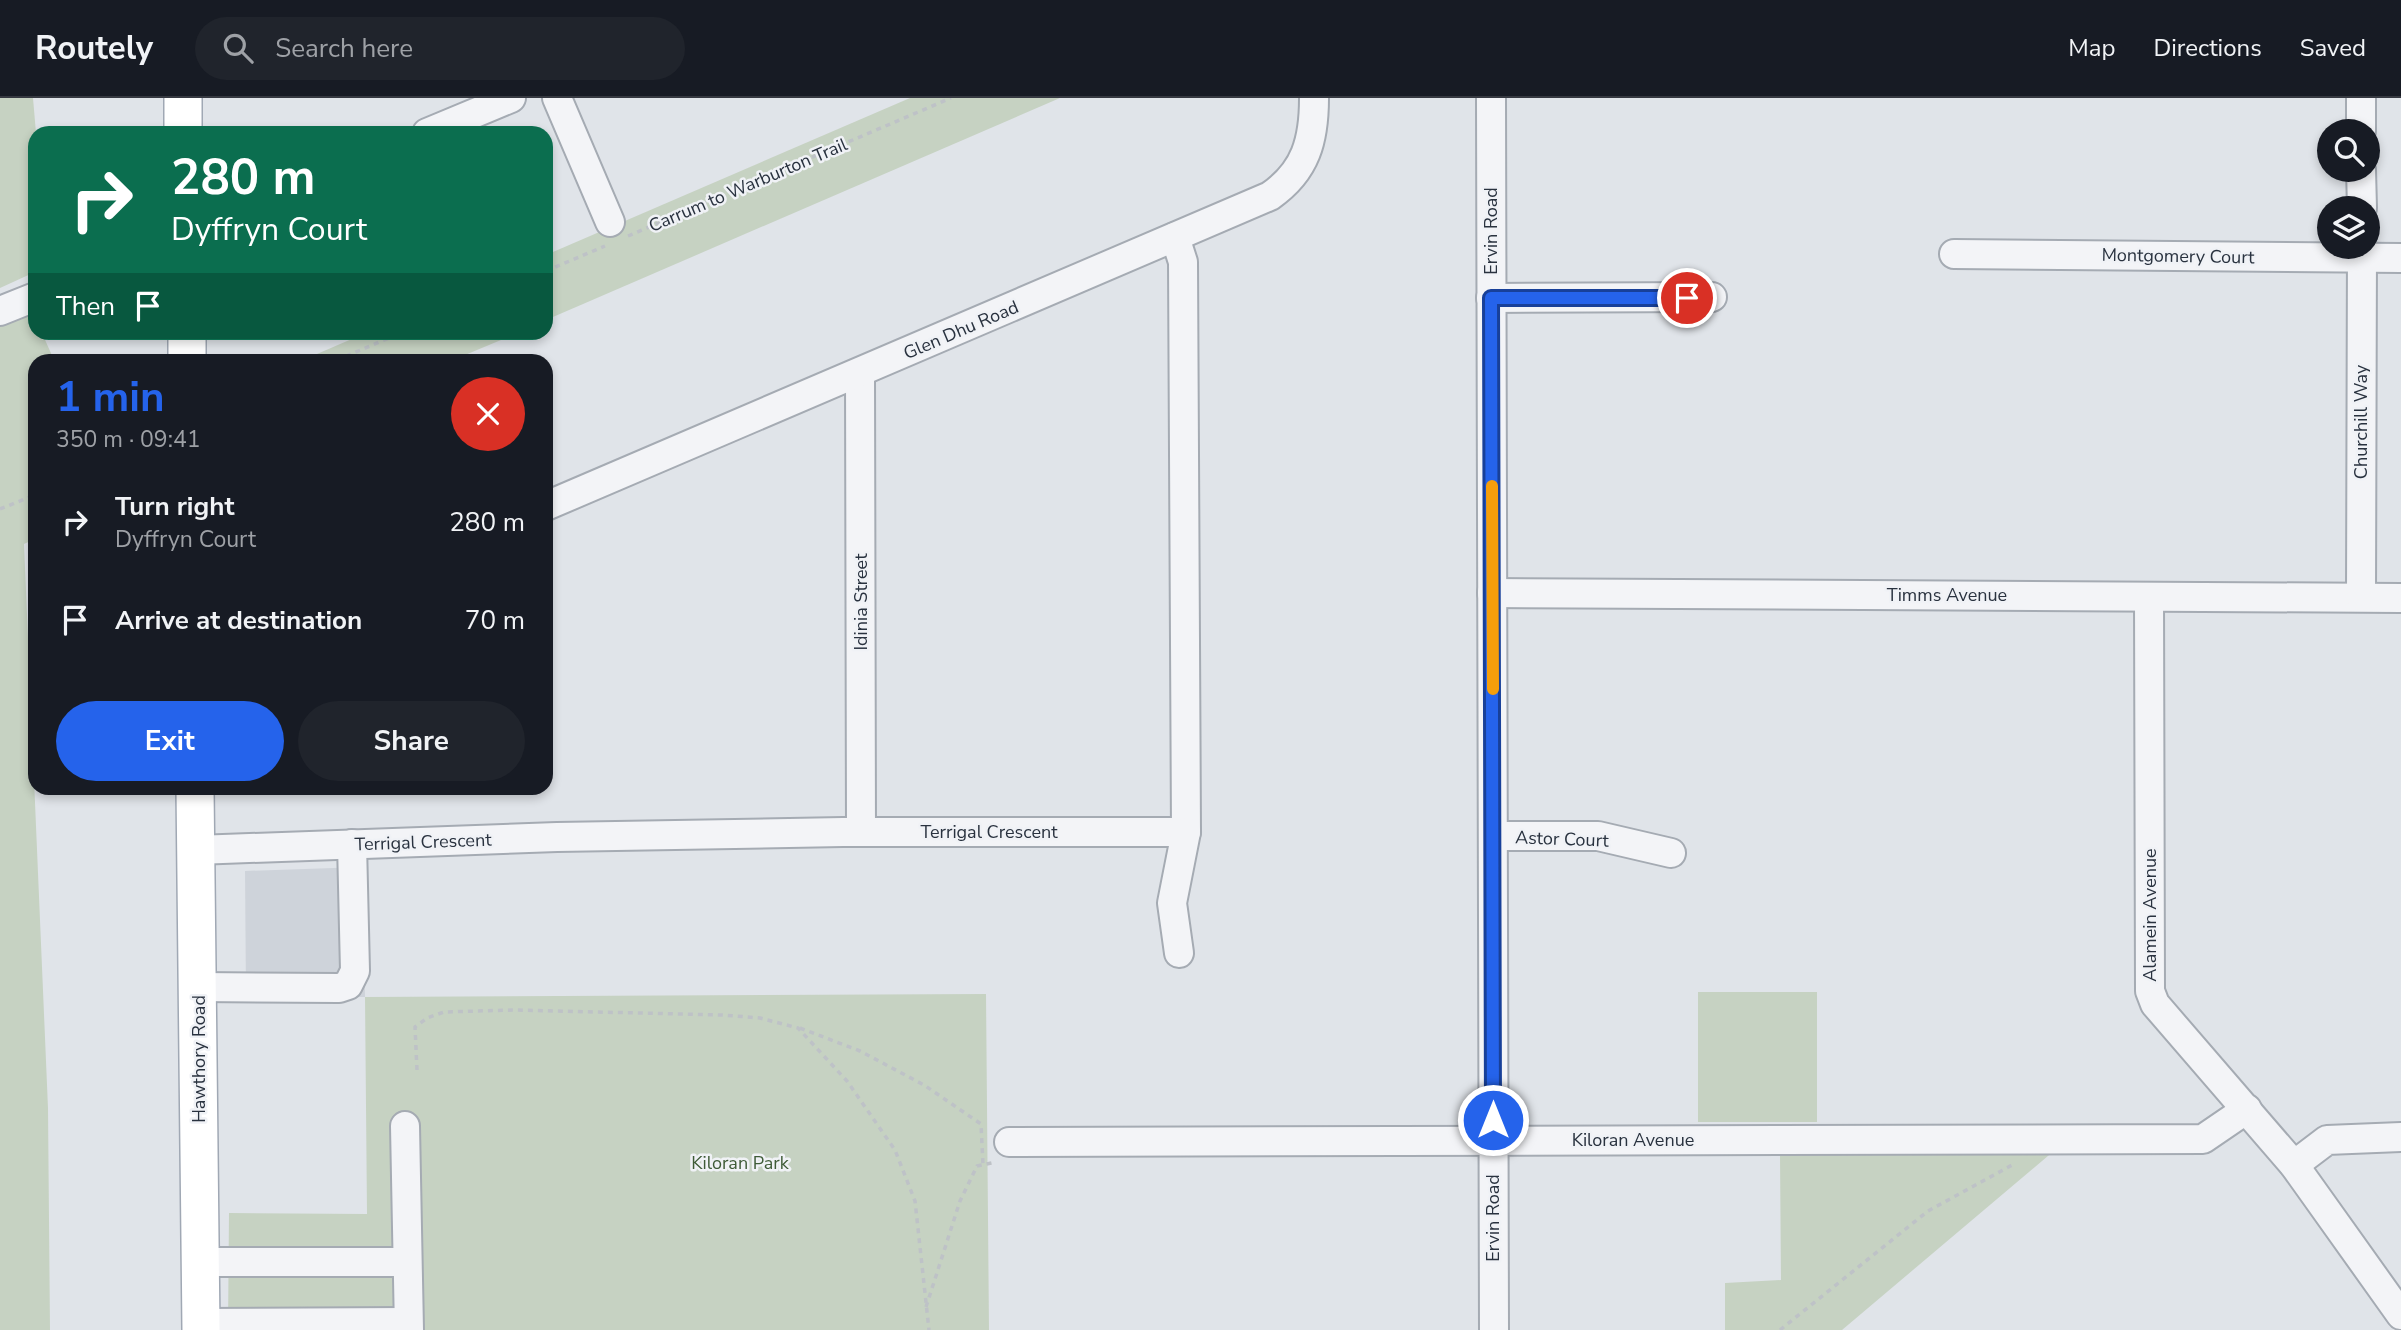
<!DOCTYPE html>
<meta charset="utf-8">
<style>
:root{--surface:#171b24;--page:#20242c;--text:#f1f3f6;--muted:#9ea1a6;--line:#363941;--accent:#2563eb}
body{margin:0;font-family:"Nunito Sans",sans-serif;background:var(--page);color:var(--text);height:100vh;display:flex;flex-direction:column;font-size:26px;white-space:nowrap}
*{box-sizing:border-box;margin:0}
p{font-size:23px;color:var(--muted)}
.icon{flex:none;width:38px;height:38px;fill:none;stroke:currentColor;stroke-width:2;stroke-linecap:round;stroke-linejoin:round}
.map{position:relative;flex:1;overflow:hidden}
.details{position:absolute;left:28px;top:256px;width:525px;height:441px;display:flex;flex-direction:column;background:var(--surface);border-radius:21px;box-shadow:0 4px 10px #0003}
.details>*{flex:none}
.hud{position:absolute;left:28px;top:28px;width:525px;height:214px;border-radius:21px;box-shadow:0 4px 10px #0003;background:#0b6e4f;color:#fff;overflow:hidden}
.fabs{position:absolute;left:2317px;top:21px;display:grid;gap:14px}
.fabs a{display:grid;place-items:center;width:63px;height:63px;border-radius:50%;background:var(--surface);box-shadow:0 4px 10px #0003;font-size:35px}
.pin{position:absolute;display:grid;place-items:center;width:60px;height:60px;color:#fff;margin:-30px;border:4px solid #fff;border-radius:50%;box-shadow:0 2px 7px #0007}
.me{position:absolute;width:77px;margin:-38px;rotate:0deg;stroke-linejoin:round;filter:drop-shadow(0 0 5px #0008)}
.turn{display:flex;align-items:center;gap:24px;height:147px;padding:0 28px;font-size:32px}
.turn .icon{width:91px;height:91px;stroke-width:2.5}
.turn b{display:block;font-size:49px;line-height:60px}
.then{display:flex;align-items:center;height:66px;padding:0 28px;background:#0003;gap:14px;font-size:26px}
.round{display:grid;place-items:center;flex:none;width:74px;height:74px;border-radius:37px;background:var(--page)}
.headline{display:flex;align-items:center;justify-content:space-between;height:119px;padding:0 28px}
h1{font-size:42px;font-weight:700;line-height:52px;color:var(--accent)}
.button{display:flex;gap:14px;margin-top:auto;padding:14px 28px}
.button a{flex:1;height:80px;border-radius:42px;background:var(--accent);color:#fff;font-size:28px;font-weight:700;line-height:80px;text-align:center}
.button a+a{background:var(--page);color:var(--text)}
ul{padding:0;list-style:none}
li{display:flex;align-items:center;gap:21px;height:98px;padding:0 28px}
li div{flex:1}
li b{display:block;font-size:26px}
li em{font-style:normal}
header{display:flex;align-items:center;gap:42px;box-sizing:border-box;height:98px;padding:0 35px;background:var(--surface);border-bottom:2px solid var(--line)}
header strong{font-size:33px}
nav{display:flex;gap:38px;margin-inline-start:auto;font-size:24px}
.search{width:490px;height:63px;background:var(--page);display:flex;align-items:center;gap:18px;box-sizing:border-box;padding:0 24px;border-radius:38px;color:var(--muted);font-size:26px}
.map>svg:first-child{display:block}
</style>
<header>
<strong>Routely</strong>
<div class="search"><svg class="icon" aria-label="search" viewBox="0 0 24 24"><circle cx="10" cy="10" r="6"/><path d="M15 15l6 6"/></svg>Search here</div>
<nav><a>Map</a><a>Directions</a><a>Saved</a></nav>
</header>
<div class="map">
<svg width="2401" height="1232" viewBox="0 0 2401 1232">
<rect width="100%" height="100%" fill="#e0e4e9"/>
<polygon fill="#ced3da" points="362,769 365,899 246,899 245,773"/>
<g fill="#c6d2c2">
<polygon points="0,0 33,0 36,35 35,174 0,190"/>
<polygon points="910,0 1060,0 546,222 546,157"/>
<polygon points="33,211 35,234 42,235 54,262 35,262 35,441 24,446 48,1010 50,1232 0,1232 0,227"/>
<polygon points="368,234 518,234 518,235 453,262 303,262"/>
<polygon points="1817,894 1817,1024 1698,1024 1698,894"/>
<polygon points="986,896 989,1232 228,1232 229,1115 367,1116 365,899"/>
<polygon points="2055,1052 1842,1232 1725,1232 1725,1185 1781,1182 1780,1056"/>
</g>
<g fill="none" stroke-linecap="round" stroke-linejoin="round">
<g stroke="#a5abb3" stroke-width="32">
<g id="minor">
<polyline points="557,0 610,124"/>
<polyline points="1491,0 1494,1232"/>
<polyline points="2361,0 2361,33"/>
<polyline points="427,35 511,0"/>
<polyline points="2361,72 2362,110"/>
<polyline points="1954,156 2401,160"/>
<polyline points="1491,200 1712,199"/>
<polyline points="0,213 35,199"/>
<polyline points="860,275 861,734"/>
<path d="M546 408 1270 98C1306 73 1314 42 1314 0"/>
<polyline points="1492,495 2401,500"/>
<polyline points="2149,499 2150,893 2155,906 2294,1067 2401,1217"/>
<polyline points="2361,499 2362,149"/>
<polyline points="1493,738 1598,738 1671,755"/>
<polyline points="196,752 557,739 843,734 1186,734 1183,164 1175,139"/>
<polyline points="1179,855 1172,805 1186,734"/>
<polyline points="199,889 339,890 348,887 355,873 352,746"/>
<polyline points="405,1028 409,1232"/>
<polyline points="1009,1044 2203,1041 2247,1011"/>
<polyline points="2294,1067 2327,1042 2401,1039"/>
<polyline points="201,1164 406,1164"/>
<polyline points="201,1225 407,1224"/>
</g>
</g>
<g stroke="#a0a8b4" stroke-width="40">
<g id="major">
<polyline points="183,0 183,35"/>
<polyline points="187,234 187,262"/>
<polyline points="195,690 201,1232"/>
</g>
</g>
<g stroke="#bec2c7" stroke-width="3.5" stroke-dasharray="5 5" stroke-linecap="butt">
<polyline points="628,138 951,0"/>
<polyline points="546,173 605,148"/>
<polyline points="337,262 403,234"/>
<polyline points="0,411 35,397"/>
<polyline points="800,930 860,953 924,987 981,1026 983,1067"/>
<polyline points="417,972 415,929 427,920 444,914 513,912 723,917 760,920 798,930 847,983 895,1052 915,1103 929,1232"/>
<polyline points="926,1209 960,1103 977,1068 996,1064"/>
<polyline points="1780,1232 1928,1113 2014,1066"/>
</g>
<use href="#minor" stroke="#f3f4f7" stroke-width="28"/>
<use href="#major" stroke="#fff" stroke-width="37"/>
</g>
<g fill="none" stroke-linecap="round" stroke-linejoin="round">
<g stroke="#184099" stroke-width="18">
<polyline id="route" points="1493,1022 1491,200 1687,200"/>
</g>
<use href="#route" stroke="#2563eb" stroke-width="12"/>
<polyline stroke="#f59e0b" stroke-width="12" points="1492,388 1493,591"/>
</g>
<g text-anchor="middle" stroke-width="5" stroke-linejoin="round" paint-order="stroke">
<g font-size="18" fill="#29323f" stroke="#f0f2f6">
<text transform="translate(748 87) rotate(-23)" y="6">Carrum to Warburton Trail</text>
<text transform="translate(1491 133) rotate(-90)" y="6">Ervin Road</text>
<text transform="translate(2178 158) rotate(1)" y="6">Montgomery Court</text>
<text transform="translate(961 232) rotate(-23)" y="6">Glen Dhu Road</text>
<text transform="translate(2361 324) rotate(-90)" y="6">Churchill Way</text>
<text x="1947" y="503">Timms Avenue</text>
<text transform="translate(861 504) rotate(-90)" y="6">Idinia Street</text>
<text x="989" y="740">Terrigal Crescent</text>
<text transform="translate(1562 741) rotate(2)" y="6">Astor Court</text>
<text transform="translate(423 744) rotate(-2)" y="6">Terrigal Crescent</text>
<text transform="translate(2150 817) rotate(-90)" y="6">Alamein Avenue</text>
<text transform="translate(199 961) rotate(-90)" y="6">Hawthory Road</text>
<text x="1633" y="1048">Kiloran Avenue</text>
<text transform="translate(1493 1120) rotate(-90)" y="6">Ervin Road</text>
</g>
<g font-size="18" fill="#3e5b37" stroke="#f0f2f6">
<text x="740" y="1071">Kiloran Park</text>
</g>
</g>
</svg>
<div class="fabs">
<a><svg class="icon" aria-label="search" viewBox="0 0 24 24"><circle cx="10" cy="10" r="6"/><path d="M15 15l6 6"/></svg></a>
<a><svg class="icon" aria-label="layers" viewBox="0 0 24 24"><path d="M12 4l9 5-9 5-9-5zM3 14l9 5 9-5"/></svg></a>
</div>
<div class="pin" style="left:1687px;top:200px;background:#d93025"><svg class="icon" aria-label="arrive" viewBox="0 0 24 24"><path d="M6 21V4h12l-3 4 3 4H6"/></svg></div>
<svg class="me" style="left:1493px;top:1022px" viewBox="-20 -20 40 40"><circle r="17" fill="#2563eb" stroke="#fff" stroke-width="3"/><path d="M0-11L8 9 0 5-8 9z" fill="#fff"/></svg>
<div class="hud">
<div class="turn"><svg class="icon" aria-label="right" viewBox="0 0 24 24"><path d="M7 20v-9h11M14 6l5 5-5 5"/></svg><div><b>280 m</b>Dyffryn Court</div></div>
<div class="then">Then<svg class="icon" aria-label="arrive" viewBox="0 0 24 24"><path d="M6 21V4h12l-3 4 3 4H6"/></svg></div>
</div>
<section class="details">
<div class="headline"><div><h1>1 min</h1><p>350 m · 09:41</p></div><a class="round" style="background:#d93025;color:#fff"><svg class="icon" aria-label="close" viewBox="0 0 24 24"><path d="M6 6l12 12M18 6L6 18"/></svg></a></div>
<ul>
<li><svg class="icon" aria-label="right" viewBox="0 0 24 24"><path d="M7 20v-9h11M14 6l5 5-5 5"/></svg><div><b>Turn right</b><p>Dyffryn Court</p></div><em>280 m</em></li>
<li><svg class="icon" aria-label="arrive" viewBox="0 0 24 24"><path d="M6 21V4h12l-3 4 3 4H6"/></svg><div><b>Arrive at destination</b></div><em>70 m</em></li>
</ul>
<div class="button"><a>Exit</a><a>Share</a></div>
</section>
</div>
